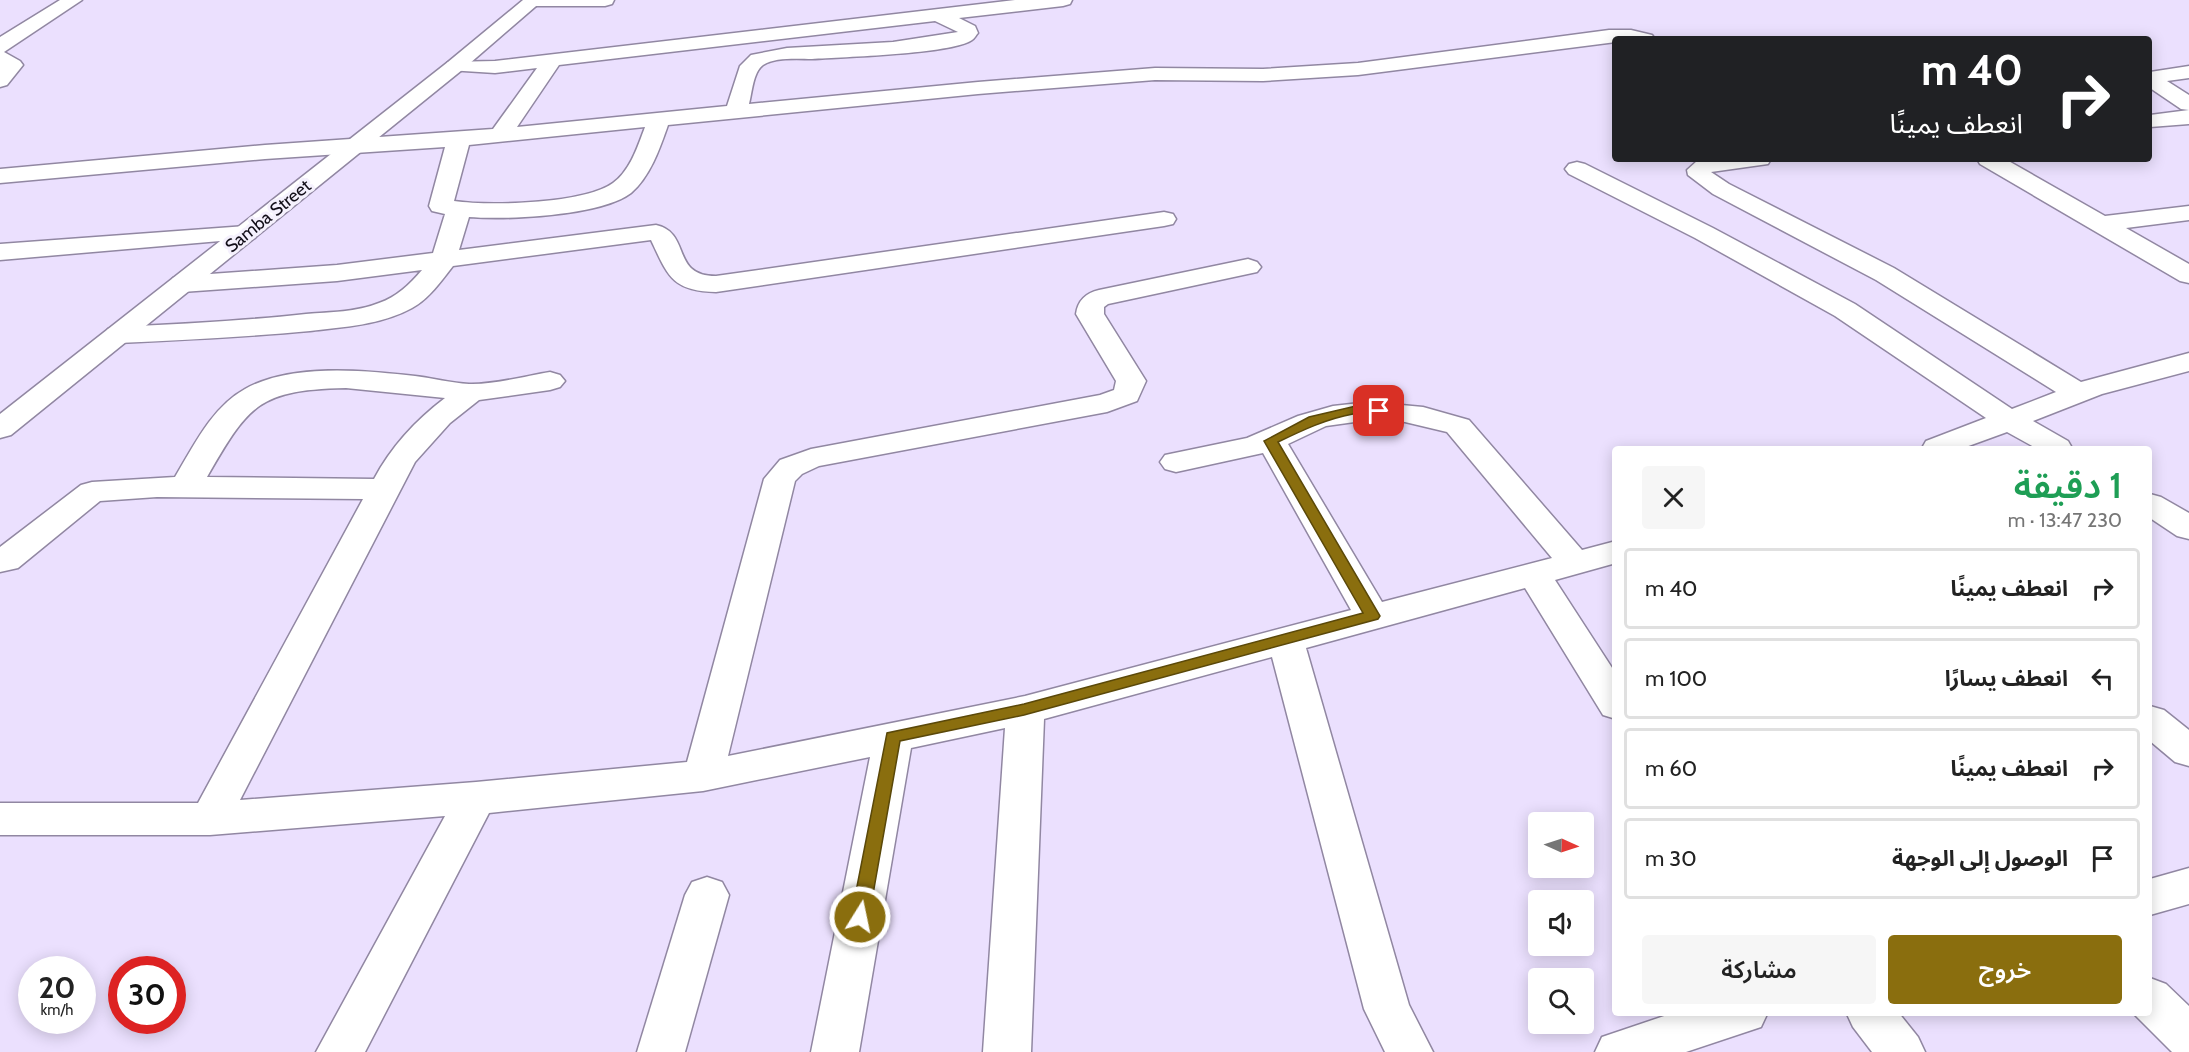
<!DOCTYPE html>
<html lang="ar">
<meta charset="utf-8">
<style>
:root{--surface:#fff;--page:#f6f6f6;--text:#222;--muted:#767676;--line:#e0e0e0;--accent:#8a6e0e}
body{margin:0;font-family:Cabin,"Noto Sans Arabic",sans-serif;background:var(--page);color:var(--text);direction:rtl;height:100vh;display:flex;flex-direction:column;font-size:22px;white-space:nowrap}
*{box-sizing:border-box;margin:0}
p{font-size:20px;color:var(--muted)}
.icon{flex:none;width:33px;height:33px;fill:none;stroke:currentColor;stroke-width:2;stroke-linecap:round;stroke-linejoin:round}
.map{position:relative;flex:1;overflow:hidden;direction:ltr}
.panel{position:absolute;left:1612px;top:446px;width:540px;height:570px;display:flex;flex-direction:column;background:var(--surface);border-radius:6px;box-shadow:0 3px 15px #0003;direction:rtl}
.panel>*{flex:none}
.hud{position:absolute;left:1612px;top:36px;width:540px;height:126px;border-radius:6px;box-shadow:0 3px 15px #0003;direction:rtl;background:#202124;color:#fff;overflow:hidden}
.needle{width:39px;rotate:93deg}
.controls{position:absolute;left:1528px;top:812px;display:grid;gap:12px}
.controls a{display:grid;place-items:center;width:66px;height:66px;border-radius:6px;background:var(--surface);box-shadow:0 3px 15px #0003;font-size:30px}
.speed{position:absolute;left:18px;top:956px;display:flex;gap:12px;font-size:30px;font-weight:700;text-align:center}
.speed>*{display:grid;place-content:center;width:78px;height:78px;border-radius:50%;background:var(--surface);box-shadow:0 3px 15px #0003;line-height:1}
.speed small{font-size:15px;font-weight:400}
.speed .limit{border:9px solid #d22;background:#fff;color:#111}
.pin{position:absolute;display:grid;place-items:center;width:51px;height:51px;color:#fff;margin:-26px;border-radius:12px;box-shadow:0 3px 9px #0006}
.me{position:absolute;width:66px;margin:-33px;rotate:10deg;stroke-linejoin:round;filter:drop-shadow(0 0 4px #0008)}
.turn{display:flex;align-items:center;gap:21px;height:126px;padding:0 30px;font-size:27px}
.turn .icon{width:78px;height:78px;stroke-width:2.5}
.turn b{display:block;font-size:42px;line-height:51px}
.round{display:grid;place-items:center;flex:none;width:63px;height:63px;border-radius:6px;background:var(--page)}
.summary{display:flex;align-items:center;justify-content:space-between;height:102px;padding:0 30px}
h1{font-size:36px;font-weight:600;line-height:45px;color:#1e9e55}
.primary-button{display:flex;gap:12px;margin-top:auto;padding:12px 30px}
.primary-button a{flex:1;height:69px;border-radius:6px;background:var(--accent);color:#fff;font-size:24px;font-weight:600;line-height:69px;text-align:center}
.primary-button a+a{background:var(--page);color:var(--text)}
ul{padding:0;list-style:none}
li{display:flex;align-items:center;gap:18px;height:81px;margin:0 12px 9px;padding:0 18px;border:3px solid var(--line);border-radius:6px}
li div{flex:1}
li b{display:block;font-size:22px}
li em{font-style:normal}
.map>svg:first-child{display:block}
</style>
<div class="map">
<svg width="2189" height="1052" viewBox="0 0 2189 1052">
<rect width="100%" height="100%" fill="#ebe0fe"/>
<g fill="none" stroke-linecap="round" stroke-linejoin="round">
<g stroke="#9187a2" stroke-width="3">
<g id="minor">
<polygon points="60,0 82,0 4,52 20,61 23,65 7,85 0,87 0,37"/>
<polygon points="525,0 614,0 612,4 605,6 534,6 527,4"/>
<path d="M1015 0H1072L1070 4 1063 6 959 18 975 26 978 33C976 35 974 39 972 40 952 54 842 57 812 59 798 59 775 57 763 65 753 72 752 93 749 104L978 82 1155 68 1263 69 1358 63 1609 30H1631L1652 35 1655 39H1616V42L1358 75 1263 81 1155 80 978 94 668 125C660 148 650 177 631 193 601 216 506 220 469 217L459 250 656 225C692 233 670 276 716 276L1164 212 1173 214 1176 219 1173 224 1164 226 716 292C672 291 668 276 651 240L453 266C441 281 429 299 412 308 381 325 344 327 310 331 246 337 182 340 118 343L108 341 104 335 108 329 118 327C181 324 244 321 306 314 330 312 357 312 379 303 397 297 410 284 422 270L337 281 182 292 173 290 169 284 173 278 182 276 337 265 433 253 445 214 432 211 429 206 445 147 265 159 0 183V169L265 145 493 129 537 68 495 73 448 70 445 66 448 62 495 61ZM935 21 958 32 893 42 787 48 751 55 740 66 727 106 517 127 559 65ZM645 127C638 146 630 171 613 183 584 204 489 206 454 201L469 145Z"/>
<polygon points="2189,66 2189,78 2167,81 2189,95 2189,110 2181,109 2150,88 2150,72"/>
<polygon points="2189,110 2189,124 2150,127 2150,115"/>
<polygon points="1705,159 1771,159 1768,164 1711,172 1729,184 1894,268 2081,382 2189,353 2189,371 2102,394 2033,421 2068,441 2072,448 2036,448 2007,432 1963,448 1922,448 1926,441 1986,418 1835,316 1695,238 1569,174 1565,169 1569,164 1577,162 1585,164 1713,228 1855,304 2012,409 2056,392 1876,280 1713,194 1688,175 1687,170 1697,161"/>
<polygon points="1977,159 2005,159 2105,216 2189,206 2189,220 2126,228 2189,264 2189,283 2180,281 1980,164"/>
<polygon points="246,226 255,228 258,233 255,238 0,260 0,244"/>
<path d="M1248 259 1257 262 1261 267 1257 272 1108 304 1104 307V314L1146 381 1137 401 1107 412 819 466 802 474 795 481 728 756 1025 696 1351 610 1263 453 1176 472 1165 469 1160 462 1165 455 1247 438 1298 416 1333 406 1369 402 1423 407 1469 420 1582 550 1616 541V563L1555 580 1616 674V719L1603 715 1525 588 1306 648 1409 1005 1433 1052H1385L1364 1009 1272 657 1044 719 1031 1052H983L1005 728 911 748 859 1052H811L870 757 703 791 489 813 365 1052H316L445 816 210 835H0V803H198L363 499 157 497 100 501 18 568 0 572V547L81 485 92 482 175 477C193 447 212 407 245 389 291 363 364 370 415 376 433 378 451 383 469 384 492 385 526 376 550 372L560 375 565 381 560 387 550 390 479 400 450 423 415 462 240 800 476 782 687 762 764 479 780 460 811 449 1100 395 1114 390 1116 381 1076 314C1078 300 1086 293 1099 290ZM346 388 445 398C416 420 391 447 374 479L207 477C249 404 259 390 346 388ZM1369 420 1405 422 1447 432 1552 558 1382 602 1288 444 1326 426Z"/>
<polygon points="2150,494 2161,497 2189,513 2189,539 2177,536 2150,518"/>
<polygon points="2150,706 2164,710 2189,730 2189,766 2175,762 2150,741"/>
<polygon points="2189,868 2189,904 2150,915 2150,879"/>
<polygon points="707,877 722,882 729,895 685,1052 637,1052 685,895 692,882"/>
<polygon points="2150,978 2166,984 2189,1006 2189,1052 2172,1052 2134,1014 2150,1012"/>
<polygon points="1676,1012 1768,1012 1761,1027 1686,1052 1595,1052 1602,1037"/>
<polygon points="1846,1012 1898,1012 1918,1037 1925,1052 1872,1052 1853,1027"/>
</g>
</g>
<g stroke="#9187a2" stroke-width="3">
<polygon id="major" points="523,0 543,0 462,70 11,435 0,438 0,414 448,62"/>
</g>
<use href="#minor" fill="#fff" fill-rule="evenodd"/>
<use href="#major" fill="#fff" fill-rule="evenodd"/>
</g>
<path fill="#8a6e0e" stroke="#5a4809" stroke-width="1.5" d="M1356 406 1379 407 1385 411C1377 418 1364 413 1353 414 1326 419 1303 430 1278 442L1380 616 1378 619 1024 715 900 741 869 917 866 922 860 925 853 922 851 917 887 733 1024 704 1363 613 1264 441 1309 417Z"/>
<g text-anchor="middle" stroke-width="6" stroke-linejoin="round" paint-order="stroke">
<g font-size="18" fill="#120e18" stroke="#f5f1fd">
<text transform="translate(268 216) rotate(-39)" y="6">Samba Street</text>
</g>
</g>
</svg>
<div class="controls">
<a><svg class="needle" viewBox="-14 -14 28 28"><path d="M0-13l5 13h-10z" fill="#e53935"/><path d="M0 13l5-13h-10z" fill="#767676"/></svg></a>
<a><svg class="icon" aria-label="sound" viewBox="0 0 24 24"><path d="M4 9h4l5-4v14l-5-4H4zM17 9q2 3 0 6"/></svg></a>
<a><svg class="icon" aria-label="search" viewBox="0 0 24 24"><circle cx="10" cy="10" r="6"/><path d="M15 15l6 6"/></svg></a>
</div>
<div class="speed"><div>20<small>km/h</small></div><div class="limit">30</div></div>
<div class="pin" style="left:1379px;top:411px;background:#d93025"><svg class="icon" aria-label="arrive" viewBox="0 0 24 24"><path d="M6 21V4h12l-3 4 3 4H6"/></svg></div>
<svg class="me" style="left:860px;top:917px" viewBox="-20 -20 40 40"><circle r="17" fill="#8a6e0e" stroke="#fff" stroke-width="3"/><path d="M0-11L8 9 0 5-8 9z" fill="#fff"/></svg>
<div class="hud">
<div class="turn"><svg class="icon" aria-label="right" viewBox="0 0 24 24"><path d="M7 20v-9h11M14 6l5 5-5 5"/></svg><div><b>40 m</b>انعطف يمينًا</div></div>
</div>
<section class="panel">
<div class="summary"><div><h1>1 دقيقة</h1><p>230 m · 13:47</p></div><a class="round"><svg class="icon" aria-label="close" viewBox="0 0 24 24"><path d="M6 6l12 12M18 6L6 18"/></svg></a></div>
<ul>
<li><svg class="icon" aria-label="right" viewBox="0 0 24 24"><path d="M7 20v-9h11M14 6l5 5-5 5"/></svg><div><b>انعطف يمينًا</b></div><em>40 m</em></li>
<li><svg class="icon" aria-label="left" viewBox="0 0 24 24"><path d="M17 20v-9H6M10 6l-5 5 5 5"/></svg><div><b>انعطف يسارًا</b></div><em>100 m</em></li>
<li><svg class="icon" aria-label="right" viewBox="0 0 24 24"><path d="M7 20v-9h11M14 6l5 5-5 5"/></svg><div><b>انعطف يمينًا</b></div><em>60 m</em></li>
<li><svg class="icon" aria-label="arrive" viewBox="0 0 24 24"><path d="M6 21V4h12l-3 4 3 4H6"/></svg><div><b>الوصول إلى الوجهة</b></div><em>30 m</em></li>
</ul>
<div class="primary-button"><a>خروج</a><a>مشاركة</a></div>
</section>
</div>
